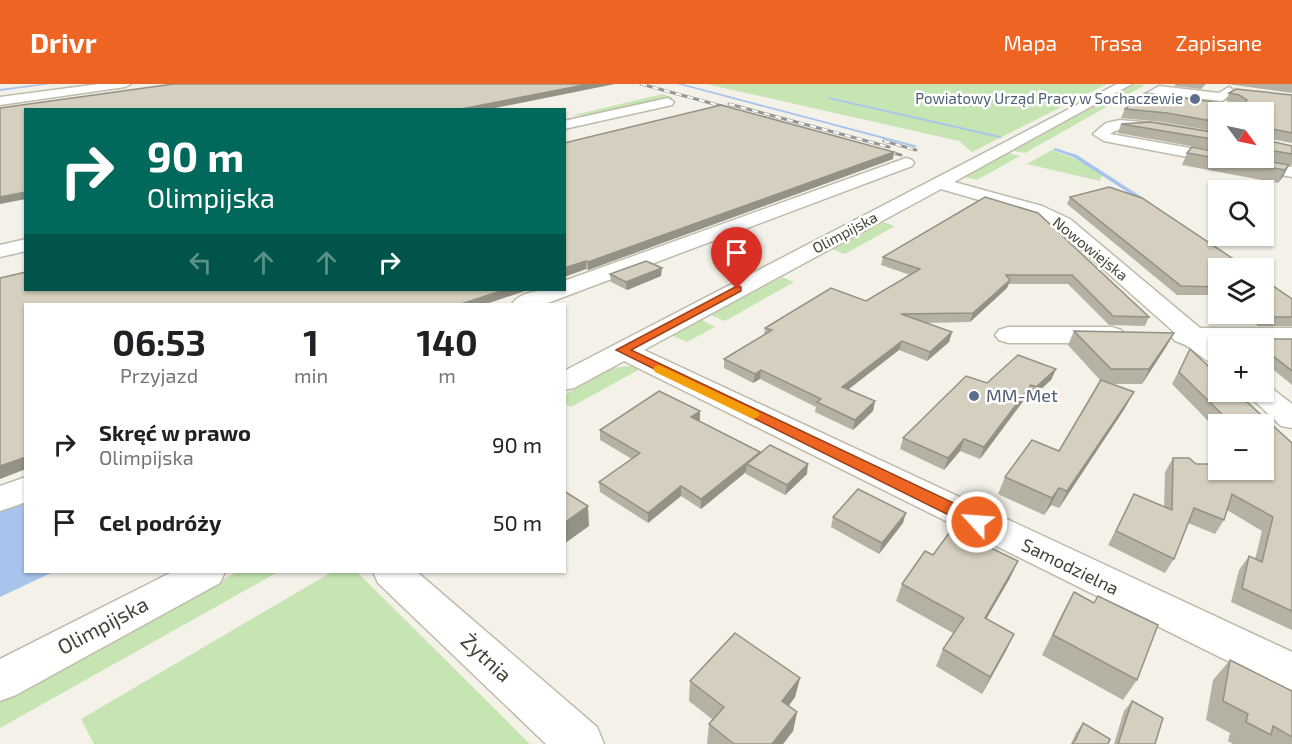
<!DOCTYPE html>
<html lang="pl">
<meta charset="utf-8">
<style>
:root{--surface:#fff;--page:#f6f6f6;--text:#202124;--muted:#757577;--accent:#ee6423}
body{margin:0;font-family:"Exo 2",sans-serif;background:var(--page);color:var(--text);height:100vh;display:flex;flex-direction:column;font-size:22px;white-space:nowrap}
*{box-sizing:border-box;margin:0}
p{font-size:20px;color:var(--muted)}
.icon{flex:none;width:33px;height:33px;fill:none;stroke:currentColor;stroke-width:2;stroke-linecap:round;stroke-linejoin:round}
.map{position:relative;flex:1;overflow:hidden}
.sheet{position:absolute;left:24px;top:219px;width:542px;height:270px;display:flex;flex-direction:column;background:var(--surface);border-radius:0px;box-shadow:0 2px 4px #0004}
.sheet>*{flex:none}
.guide{position:absolute;left:24px;top:24px;width:542px;height:183px;border-radius:0px;box-shadow:0 2px 4px #0004;background:#00695c;color:#fff;overflow:hidden}
.needle{width:39px;rotate:123deg}
.buttons{position:absolute;left:1208px;top:18px;display:grid;gap:12px}
.buttons a{display:grid;place-items:center;width:66px;height:66px;border-radius:0px;background:var(--surface);box-shadow:0 2px 4px #0004;font-size:30px}
.pin{position:absolute;display:grid;place-items:center;width:51px;height:51px;color:#fff;margin:-62px -26px;border-radius:50% 50% 50% 0;rotate:-45deg;box-shadow:0 0 6px #0007}
.pin .icon{rotate:45deg}
.me{position:absolute;width:66px;margin:-33px;rotate:296deg;stroke-linejoin:round;filter:drop-shadow(0 0 4px #0008)}
.turn{display:flex;align-items:center;gap:21px;height:126px;padding:0 24px;font-size:27px}
.turn .icon{width:78px;height:78px;stroke-width:2.5}
.turn b{display:block;font-size:42px;line-height:51px}
.lanes{display:flex;align-items:center;height:57px;padding:0 24px;background:#0003;justify-content:center;gap:30px;direction:ltr}
.lanes .off{opacity:.35}
.eta{display:flex;justify-content:space-evenly;align-items:center;height:102px;text-align:center}
.eta b{font-size:36px;font-weight:700;line-height:42px}
ul{padding:0;list-style:none}
li{display:flex;align-items:center;gap:18px;height:78px;padding:0 24px}
li div{flex:1}
li b{display:block;font-size:22px}
li em{font-style:normal}
header{display:flex;align-items:center;gap:36px;box-sizing:border-box;height:84px;padding:0 30px;background:var(--accent);color:#fff}
header strong{font-size:28px}
nav{display:flex;gap:33px;margin-inline-start:auto;font-size:21px}
.map>svg:first-child{display:block}
</style>
<header>
<strong>Drivr</strong>
<nav><a>Mapa</a><a>Trasa</a><a>Zapisane</a></nav>
</header>
<div class="map">
<svg width="1292" height="660" viewBox="0 0 1292 660">
<rect width="100%" height="100%" fill="#f3f1e8"/>
<g fill="#c6e5b3">
<polygon points="706,0 1107,0 972,68 959,57"/>
<polygon points="1135,0 1145,1 1025,69 1013,67"/>
<polygon points="663,10 674,14 602,30 570,32"/>
<polygon points="1052,66 1078,76 1102,91 1100,97 1027,80"/>
<polygon points="1009,69 1020,72 977,96 965,93"/>
<polygon points="883,138 895,142 845,170 832,165"/>
<polygon points="782,193 794,198 725,237 711,231"/>
<polygon points="702,236 715,243 687,258 673,252"/>
<polygon points="631,282 640,285 571,323 564,319 564,311 612,284"/>
<polygon points="237,488 278,488 0,644 0,617"/>
<polygon points="332,488 357,488 530,660 94,660 81,635"/>
</g>
<polygon fill="#a7c5ec" points="25,419 26,488 53,488 0,513 0,428"/>
<g fill="none" stroke-linecap="round" stroke-linejoin="round">
<g fill="#a7c5ec" fill-rule="evenodd">
<polygon points="40,0 51,0 0,7 0,5"/>
<polygon points="677,0 683,0 918,62 914,63"/>
<polygon points="828,13 1000,52 1002,53 1000,54 829,15"/>
<polygon points="1055,64 1077,71 1151,119 1146,120 1073,73 1053,66"/>
</g>
<g stroke="#bebbab" stroke-width="3">
<g id="minor">
<polygon points="99,0 131,0 125,3 0,21 0,13"/>
<path d="M1117 0H1132L954 98 1042 122 1070 135 1200 244H1292V260H1218L1222 262H1218V281C1199 276 1196 263 1175 257L1171 252 1174 248 1056 143 1028 130 941 105 644 266 1292 568V609L624 277 574 304 564 306V287Z"/>
<polygon points="1159,2 1219,9 1229,3 1235,7 1222,17 1161,10 1188,14 1190,17 1188,20 1184,21 1148,16 1142,12"/>
<polygon points="668,14 674,18 672,21 564,45 564,37"/>
<path d="M1120 36 1163 40 1218 50V58C1194 54 1129 35 1110 50L1218 69V74H1240L1292 83V93L1104 57 1093 50 1106 39Z"/>
<path d="M906 74 912 76 914 79 912 82 545 220H512C522 205 548 206 564 206V197Z"/>
<polygon points="26,155 26,167 0,173 0,161"/>
<polygon points="1008,243 1112,243 1121,246 1125,251 1121,256 1112,259 1008,259 999,256 995,251 999,246"/>
<polygon points="1263,300 1269,302 1292,320 1292,344 1281,342 1245,308 1263,308"/>
<polygon points="26,393 26,418 0,427 0,402"/>
<polygon points="172,488 225,488 220,499 16,611 0,617 0,575"/>
<polygon points="373,488 417,488 597,643 604,660 546,660 378,499"/>
</g>
</g>
<use href="#minor" fill="#fff" fill-rule="evenodd"/>
<g stroke="#969696" stroke-width="3">
<g id="rail">
<polyline points="641,0 736,26"/>
<polyline points="729,20 889,63"/>
<polyline points="884,57 916,66"/>
<polyline points="878,65 901,71"/>
</g>
</g>
<use href="#rail" stroke="#fff" stroke-width="2" stroke-dasharray="6" stroke-linecap="butt"/>
</g>
<g fill="#b6b2a3">
<polygon points="1175,0 1206,0 1201,5 1175,2"/>
<polygon points="1227,0 1292,0 1292,9"/>
<polygon points="1229,9 1292,11 1292,59 1266,54 1266,56 1292,62 1292,81 1250,74 1263,74 1263,28 1218,28 1218,48 1163,38 1121,34 1125,25 1239,21 1235,19 1226,17"/>
<polygon points="1121,40 1218,56 1218,67 1118,49"/>
<polygon points="564,59 893,75 588,186 586,185 564,193"/>
<polygon points="1187,69 1289,81 1278,99 1182,81"/>
<polygon points="985,113 1149,233 1145,242 1109,241 1068,200 1009,200 1007,204 970,238 925,239 952,248 949,258 927,277 899,266 848,305 875,317 873,327 853,346 815,328 816,323 760,295 753,299 724,284 724,275 764,251 765,244 866,217 910,191 881,181 883,173"/>
<polygon points="1070,113 1218,184 1218,213 1216,211 1177,211 1067,120"/>
<polygon points="610,190 661,192 627,206 611,198"/>
<polygon points="1292,215 1292,242 1258,242 1241,230 1263,230"/>
<polygon points="1074,247 1174,249 1166,263 1142,300 1111,300 1125,324 1059,424 1051,421 1044,431 998,410 1005,393 1059,367 1100,296 1068,261"/>
<polygon points="1251,255 1292,255 1292,301 1263,277 1263,262 1247,262"/>
<polygon points="1190,265 1292,359 1292,546 1231,518 1239,486 1249,472 1255,475 1262,447 1227,426 1224,436 1215,450 1188,439 1174,475 1165,489 1108,461 1134,410 1164,423 1165,388 1173,374 1196,380 1263,386 1263,340 1218,340 1218,347 1172,300"/>
<polygon points="1056,285 1051,296 1031,314 1027,312 980,375 960,367 944,386 900,365 903,354 987,299"/>
<polygon points="700,327 700,336 699,337 759,369 807,390 785,411 746,390 746,388 701,425 681,412 648,439 600,408 599,398 632,375 600,356 600,346"/>
<polygon points="833,433 903,439 879,470 831,443"/>
<polygon points="933,471 1010,494 986,535 1014,550 982,610 936,582 943,565 953,549 896,517 902,500"/>
<polygon points="1074,508 1094,519 1137,596 1123,616 1042,571 1063,528"/>
<polygon points="1230,576 1292,607 1292,660 1233,660 1228,657 1230,649 1206,636 1213,596"/>
<polygon points="800,594 795,613 789,622 797,628 793,647 783,660 707,660 709,640 713,636 689,617 690,597"/>
<polygon points="1132,617 1155,660 1114,660 1124,627"/>
<polygon points="1083,639 1108,660 1071,660 1076,649"/>
</g>
<g fill="#949185">
<polygon points="589,0 615,0 485,26 456,26"/>
<polygon points="894,68 893,75 588,186 588,178"/>
<polygon points="1289,81 1283,93 1278,99 1285,86"/>
<polygon points="26,108 26,115 0,120 0,113"/>
<polygon points="586,177 586,185 564,193 564,184"/>
<polygon points="662,184 661,192 627,206 626,198"/>
<polygon points="1010,196 1007,204 970,238 973,229"/>
<polygon points="504,206 528,206 486,220 461,220"/>
<polygon points="952,248 949,258 927,277 930,268"/>
<polygon points="1174,249 1166,263 1142,300 1149,285"/>
<polygon points="902,257 899,266 840,312 842,303"/>
<polygon points="1056,285 1051,296 1031,314 1036,303"/>
<polygon points="761,286 760,295 753,299 755,290"/>
<polygon points="1031,301 1027,312 980,375 984,363"/>
<polygon points="1134,308 1125,324 1059,424 1067,407"/>
<polygon points="875,317 873,327 853,346 855,336"/>
<polygon points="700,327 700,336 691,343 691,333"/>
<polygon points="964,355 960,367 944,386 948,374"/>
<polygon points="760,368 758,378 747,380 746,388 701,425 701,415"/>
<polygon points="26,373 26,385 0,395 0,382"/>
<polygon points="808,380 807,390 785,411 787,401"/>
<polygon points="681,402 681,412 648,439 648,429"/>
<polygon points="1059,404 1051,421 1044,431 1052,414"/>
<polygon points="588,422 589,442 564,460 564,439"/>
<polygon points="906,429 903,439 879,470 882,459"/>
<polygon points="1018,477 1010,494 977,551 985,534"/>
<polygon points="1014,550 1006,567 982,610 990,593"/>
<polygon points="800,594 795,613 778,636 782,617"/>
<polygon points="797,628 793,647 783,660 772,660"/>
</g>
<g fill="#d4cfbe" stroke="#949185" stroke-width="1.5">
<polygon points="173,0 589,0 456,26 26,26 26,108 0,113 0,24"/>
<polygon points="1236,5 1292,11 1292,49 1268,44 1266,46 1266,56 1292,62 1292,70 1263,65 1263,28 1218,28 1218,38 1167,29 1125,25 1145,9 1235,21 1243,21 1247,16 1239,11 1229,9"/>
<polygon points="721,21 894,68 588,178 586,177 564,184 564,59"/>
<polygon points="1150,38 1218,49 1218,56 1121,40"/>
<polygon points="1192,63 1218,68 1218,74 1249,74 1289,81 1285,86 1187,69"/>
<polygon points="1109,103 1142,114 1247,184 1218,184 1218,203 1181,202 1070,113"/>
<polygon points="985,113 1038,129 1149,233 1113,232 1072,191 1006,191 1010,196 973,229 901,230 952,248 930,268 902,257 842,303 875,317 855,336 817,318 821,315 761,286 755,290 724,275 772,246 765,244 831,204 866,217 920,185 883,173"/>
<polygon points="646,177 662,184 626,198 610,190"/>
<polygon points="26,188 26,206 504,206 461,220 26,220 26,373 0,382 0,194"/>
<polygon points="1263,195 1292,215 1292,233 1263,233 1258,230 1263,230"/>
<polygon points="1074,247 1174,249 1149,285 1111,285"/>
<polygon points="1251,255 1292,255 1292,287 1263,264 1263,262 1261,262"/>
<polygon points="1190,265 1218,291 1218,308 1236,308 1292,359 1292,527 1242,504 1249,472 1262,478 1273,433 1232,410 1224,436 1194,424 1174,475 1116,447 1134,410 1172,426 1173,374 1189,374 1196,380 1218,380 1218,386 1263,386 1263,380 1272,380 1263,371 1263,340 1232,340 1179,288"/>
<polygon points="1018,271 1056,285 1036,303 1031,301 984,363 964,355 948,374 903,354 966,292 987,299"/>
<polygon points="1101,296 1134,308 1067,407 1059,404 1052,414 1005,393 1032,356 1059,367"/>
<polygon points="659,307 700,327 691,333 760,368 701,415 681,402 648,429 599,398 640,369 600,346"/>
<polygon points="770,361 808,380 787,401 747,380"/>
<polygon points="858,405 906,429 882,459 833,433"/>
<polygon points="564,407 588,422 564,439"/>
<polygon points="952,445 1018,477 985,534 1014,550 990,593 943,565 964,534 902,500 925,467 933,471"/>
<polygon points="1074,508 1094,519 1098,512 1158,541 1137,596 1053,551"/>
<polygon points="735,549 800,594 782,617 797,628 772,660 734,660 709,640 724,623 690,597"/>
<polygon points="1230,576 1292,607 1292,653 1273,642 1271,651 1246,638 1248,630 1223,617"/>
<polygon points="1132,617 1163,634 1155,660 1118,660"/>
<polygon points="1083,639 1110,655 1108,660 1072,660 1076,655"/>
</g>
<polygon fill="#ee6423" stroke="#9b4117" stroke-width="1.5" points="737,202 741,203 741,207 631,266 983,433 985,438 983,442 971,442 616,266"/>
<polygon fill="#f59e0b" points="659,281 758,328 760,331 754,335 749,333 655,288 653,285 655,282"/>
<g fill="#5c6f8a" stroke="#fff" stroke-width="2">
<circle cx="1195" cy="15" r="6"/>
<circle cx="974" cy="312" r="6"/>
</g>
<g text-anchor="middle" stroke-width="5" stroke-linejoin="round" paint-order="stroke">
<g font-size="15" fill="#4e5e75" stroke="#fff" text-anchor="end">
<text x="1183" y="20">Powiatowy Urząd Pracy w Sochaczewie</text>
</g>
<g font-size="15" fill="#464337" stroke="#fff">
<text transform="translate(845 149) rotate(-28)" y="5">Olimpijska</text>
<text transform="translate(1090 165) rotate(39)" y="5">Nowowiejska</text>
</g>
<g font-size="18" fill="#4e5e75" stroke="#fff" text-anchor="start">
<text x="986" y="318">MM-Met</text>
</g>
<g font-size="18" fill="#464337" stroke="#fff">
<text transform="translate(1070 483) rotate(26)" y="6">Samodzielna</text>
</g>
<g font-size="21" fill="#464337" stroke="#fff">
<text transform="translate(103 542) rotate(-28)" y="7">Olimpijska</text>
<text transform="translate(486 574) rotate(43)" y="7">Żytnia</text>
</g>
</g>
</svg>
<div class="buttons">
<a><svg class="needle" viewBox="-14 -14 28 28"><path d="M0-13l5 13h-10z" fill="#e53935"/><path d="M0 13l5-13h-10z" fill="#757577"/></svg></a>
<a><svg class="icon" aria-label="search" viewBox="0 0 24 24"><circle cx="10" cy="10" r="6"/><path d="M15 15l6 6"/></svg></a>
<a><svg class="icon" aria-label="layers" viewBox="0 0 24 24"><path d="M12 4l9 5-9 5-9-5zM3 14l9 5 9-5"/></svg></a>
<a>+</a>
<a>−</a>
</div>
<div class="pin" style="left:737px;top:205px;background:#d93025"><svg class="icon" aria-label="arrive" viewBox="0 0 24 24"><path d="M6 21V4h12l-3 4 3 4H6"/></svg></div>
<svg class="me" style="left:977px;top:438px" viewBox="-20 -20 40 40"><circle r="17" fill="#ee6423" stroke="#fff" stroke-width="3"/><path d="M0-11L8 9 0 5-8 9z" fill="#fff"/></svg>
<div class="guide">
<div class="turn"><svg class="icon" aria-label="right" viewBox="0 0 24 24"><path d="M7 20v-9h11M14 6l5 5-5 5"/></svg><div><b>90 m</b>Olimpijska</div></div>
<div class="lanes"><svg class="icon off" aria-label="left" viewBox="0 0 24 24"><path d="M17 20v-9H6M10 6l-5 5 5 5"/></svg><svg class="icon off" aria-label="ahead" viewBox="0 0 24 24"><path d="M12 20V5M6 11l6-6 6 6"/></svg><svg class="icon off" aria-label="ahead" viewBox="0 0 24 24"><path d="M12 20V5M6 11l6-6 6 6"/></svg><svg class="icon" aria-label="right" viewBox="0 0 24 24"><path d="M7 20v-9h11M14 6l5 5-5 5"/></svg></div>
</div>
<section class="sheet">
<div class="eta">
<div><b>06:53</b><p>Przyjazd</p></div>
<div><b>1</b><p>min</p></div>
<div><b>140</b><p>m</p></div>
</div>
<ul>
<li><svg class="icon" aria-label="right" viewBox="0 0 24 24"><path d="M7 20v-9h11M14 6l5 5-5 5"/></svg><div><b>Skręć w prawo</b><p>Olimpijska</p></div><em>90 m</em></li>
<li><svg class="icon" aria-label="arrive" viewBox="0 0 24 24"><path d="M6 21V4h12l-3 4 3 4H6"/></svg><div><b>Cel podróży</b></div><em>50 m</em></li>
</ul>
</section>
</div>
